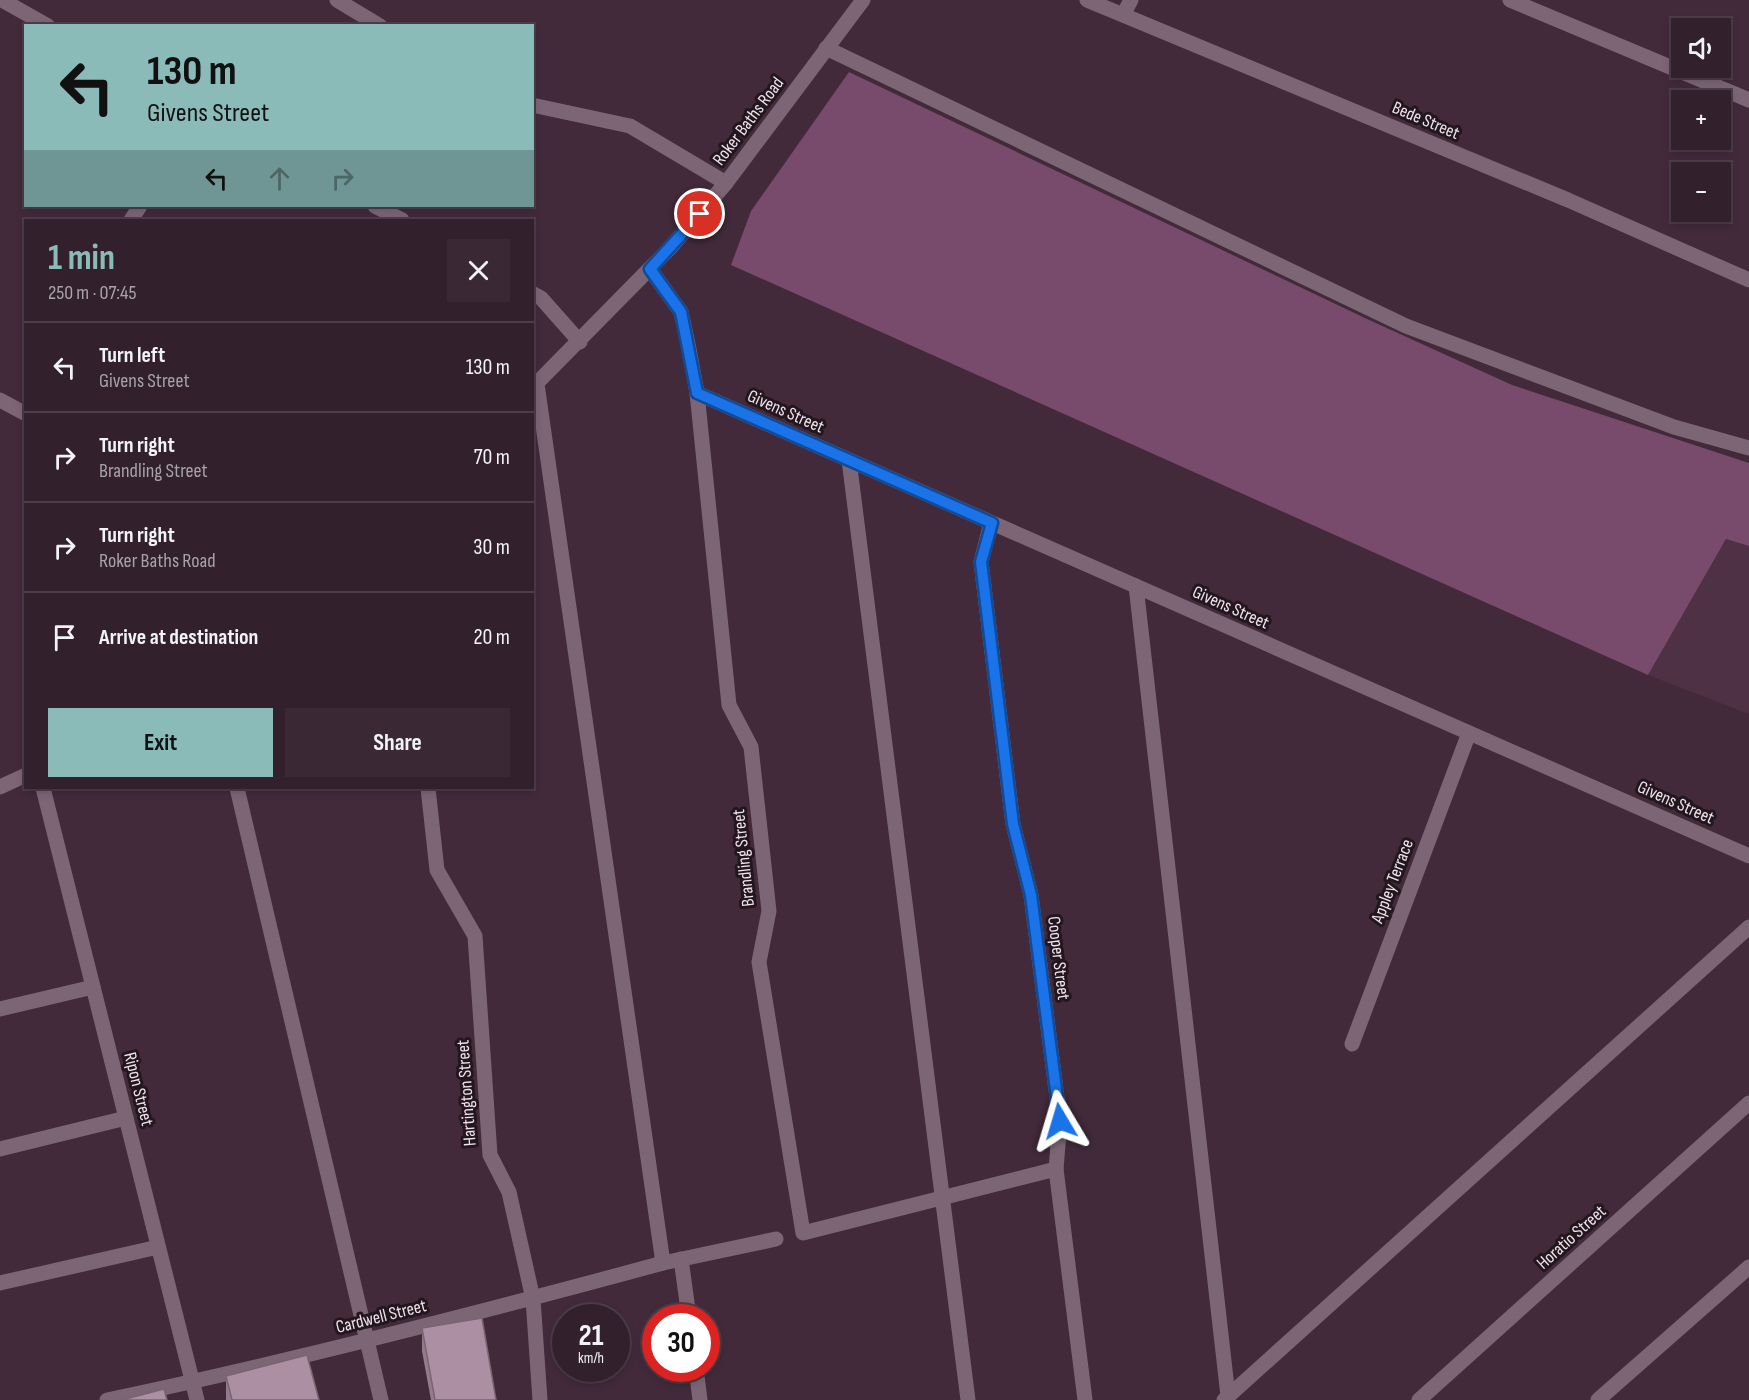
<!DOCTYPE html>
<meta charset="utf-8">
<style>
:root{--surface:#32202c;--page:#3a2834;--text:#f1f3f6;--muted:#a8a3a9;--line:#4d3e48;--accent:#8bbbb9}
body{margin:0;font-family:"Sofia Sans Condensed",sans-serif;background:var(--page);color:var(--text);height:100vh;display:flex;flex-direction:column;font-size:22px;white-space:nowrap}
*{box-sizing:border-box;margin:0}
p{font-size:20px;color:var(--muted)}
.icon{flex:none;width:33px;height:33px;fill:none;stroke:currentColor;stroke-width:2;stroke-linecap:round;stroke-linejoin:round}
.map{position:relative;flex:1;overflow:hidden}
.panel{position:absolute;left:24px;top:219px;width:510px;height:570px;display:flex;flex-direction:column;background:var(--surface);border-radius:0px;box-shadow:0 3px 9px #0003,0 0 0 2px var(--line)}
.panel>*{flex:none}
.guide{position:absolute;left:24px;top:24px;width:510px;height:183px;border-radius:0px;box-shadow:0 3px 9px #0003,0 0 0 2px var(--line);background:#8bbbb9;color:#111;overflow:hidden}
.controls{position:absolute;left:1671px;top:18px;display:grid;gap:12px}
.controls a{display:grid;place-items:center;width:60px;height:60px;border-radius:0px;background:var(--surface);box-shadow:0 3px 9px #0003,0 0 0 2px var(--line);font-size:30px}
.speed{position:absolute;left:552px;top:1304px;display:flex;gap:12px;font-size:30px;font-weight:700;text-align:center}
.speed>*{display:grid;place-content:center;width:78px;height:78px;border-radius:50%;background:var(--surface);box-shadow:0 3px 9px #0003,0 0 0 2px var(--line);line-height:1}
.speed small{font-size:15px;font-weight:400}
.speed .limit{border:9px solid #d22;background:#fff;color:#111}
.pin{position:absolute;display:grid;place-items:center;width:51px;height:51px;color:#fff;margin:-26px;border:3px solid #fff;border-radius:50%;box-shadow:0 2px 6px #0007}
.me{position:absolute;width:66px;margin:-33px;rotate:353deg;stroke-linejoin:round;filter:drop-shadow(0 0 4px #0008)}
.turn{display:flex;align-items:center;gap:21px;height:126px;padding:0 24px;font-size:27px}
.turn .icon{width:78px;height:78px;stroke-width:2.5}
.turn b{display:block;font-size:42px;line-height:51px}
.lanes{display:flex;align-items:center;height:57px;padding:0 24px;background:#0003;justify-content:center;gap:30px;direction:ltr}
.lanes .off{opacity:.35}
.round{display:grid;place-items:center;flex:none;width:63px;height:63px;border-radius:0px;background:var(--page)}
.headline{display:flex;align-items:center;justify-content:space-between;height:102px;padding:0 24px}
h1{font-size:36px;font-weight:700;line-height:45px;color:var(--accent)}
.primary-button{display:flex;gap:12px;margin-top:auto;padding:12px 24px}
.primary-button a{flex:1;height:69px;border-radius:0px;background:var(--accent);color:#111;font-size:24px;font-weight:700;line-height:69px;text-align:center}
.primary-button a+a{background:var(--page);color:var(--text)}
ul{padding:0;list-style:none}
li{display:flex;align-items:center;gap:18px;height:90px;padding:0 24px;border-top:2px solid var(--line)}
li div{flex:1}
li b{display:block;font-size:22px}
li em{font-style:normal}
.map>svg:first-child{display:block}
</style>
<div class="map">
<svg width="1749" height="1400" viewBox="0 0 1749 1400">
<rect width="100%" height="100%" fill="#422a3b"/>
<polygon fill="#4f3146" points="1726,539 1749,546 1749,714 1648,675"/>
<polygon fill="#784a6b" points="849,72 1367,319 1512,385 1749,463 1749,546 1726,539 1648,675 731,265 751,211"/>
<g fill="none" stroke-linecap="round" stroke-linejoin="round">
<g stroke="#7c6675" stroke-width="15">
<polyline points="1510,0 1749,100"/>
<polyline points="1123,15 1131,0"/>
<polyline points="826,48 1406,326 1674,427 1749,448"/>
<polyline points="537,384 663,1263 776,1239"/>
<polyline points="849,460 968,1400"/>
<polyline points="1136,586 1228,1396"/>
<polyline points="237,788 381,1400"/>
<polyline points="0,1009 93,987"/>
<polyline points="681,1259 689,1317"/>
<polyline points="0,1283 158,1247"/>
<polyline points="696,1368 700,1400"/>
<polyline points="1224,1400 1749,927"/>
<polyline points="1598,1400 1749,1267"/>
</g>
<g stroke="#7c6675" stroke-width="15">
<polyline points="2,0 48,26"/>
<polyline points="337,0 380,26"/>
<polyline points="1087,0 1568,200 1749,280"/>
<polyline points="532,105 630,126 726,183"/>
<polyline points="375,206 402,220"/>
<polyline points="131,220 140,206"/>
<polyline points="650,269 681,312 689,349 697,393 729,705 751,747 769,911 759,962 803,1233 1056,1169"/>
<polyline points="532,293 541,298 580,342"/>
<polyline points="697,393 1749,856"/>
<polyline points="0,400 26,414"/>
<polyline points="991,523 981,562 1013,824 1031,895 1060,1121 1056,1169 1085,1400"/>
<polyline points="43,788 197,1400"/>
<polyline points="428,788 437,870 475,936 490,1155 509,1192 533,1299 540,1400"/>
<polyline points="1352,1044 1469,733"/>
<polyline points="0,1149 126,1118"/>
<path d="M107 1400C294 1361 479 1313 663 1263"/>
<polyline points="1419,1400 1749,1103"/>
</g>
<g stroke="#7c6675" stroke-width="15">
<polyline points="532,388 669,249 726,183 863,0"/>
<polyline points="0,787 26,775"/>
</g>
</g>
<g fill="#957b8c">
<polygon points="422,1328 496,1400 431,1400 422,1351"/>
<polygon points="226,1376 319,1400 226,1400"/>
</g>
<g fill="#ad8fa3" stroke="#796472" stroke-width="1.5">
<polygon points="482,1318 496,1400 435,1400 422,1328"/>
<polygon points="307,1355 319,1400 232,1400 226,1376"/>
<polygon points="164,1389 167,1400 122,1400"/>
</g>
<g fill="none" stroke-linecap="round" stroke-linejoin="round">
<g stroke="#114b97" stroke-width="15">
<polyline id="route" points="700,214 650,269 681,312 697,393 992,523 981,562 1013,824 1031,895 1060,1121"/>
</g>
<use href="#route" stroke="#1a73e8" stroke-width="10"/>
</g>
<g text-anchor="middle" stroke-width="6" stroke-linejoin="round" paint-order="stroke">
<g font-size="18" fill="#f2e2ec" stroke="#22171e">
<text transform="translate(1426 120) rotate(23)" y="6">Bede Street</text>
<text transform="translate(748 121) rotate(-53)" y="6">Roker Baths Road</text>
<text transform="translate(786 411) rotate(24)" y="6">Givens Street</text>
<text transform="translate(1231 607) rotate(24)" y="6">Givens Street</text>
<text transform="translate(1676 802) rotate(24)" y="6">Givens Street</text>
<text transform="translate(743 858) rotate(-96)" y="6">Brandling Street</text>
<text transform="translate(1392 881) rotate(-69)" y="6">Appley Terrace</text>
<text transform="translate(1059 958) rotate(83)" y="6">Cooper Street</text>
<text transform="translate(139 1089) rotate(76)" y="6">Ripon Street</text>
<text transform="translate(466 1093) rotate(-94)" y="6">Hartington Street</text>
<text transform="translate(1571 1237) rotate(-42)" y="6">Horatio Street</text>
<text transform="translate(381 1316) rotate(-14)" y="6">Cardwell Street</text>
</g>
</g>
</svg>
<div class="controls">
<a><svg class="icon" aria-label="sound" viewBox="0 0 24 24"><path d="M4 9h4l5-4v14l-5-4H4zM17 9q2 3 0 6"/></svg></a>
<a>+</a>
<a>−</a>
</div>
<div class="speed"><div>21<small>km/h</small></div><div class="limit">30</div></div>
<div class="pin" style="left:700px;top:214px;background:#d93025"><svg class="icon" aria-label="arrive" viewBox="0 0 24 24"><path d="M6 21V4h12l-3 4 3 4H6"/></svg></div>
<svg class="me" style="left:1060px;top:1121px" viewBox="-20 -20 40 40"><path d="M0-17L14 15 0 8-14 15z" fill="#1a73e8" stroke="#fff" stroke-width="4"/></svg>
<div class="guide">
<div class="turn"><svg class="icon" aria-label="left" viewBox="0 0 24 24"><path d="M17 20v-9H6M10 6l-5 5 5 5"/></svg><div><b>130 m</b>Givens Street</div></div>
<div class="lanes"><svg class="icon" aria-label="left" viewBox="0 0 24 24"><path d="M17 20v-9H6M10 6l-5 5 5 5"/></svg><svg class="icon off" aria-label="ahead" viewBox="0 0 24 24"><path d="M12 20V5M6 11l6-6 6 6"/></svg><svg class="icon off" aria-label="right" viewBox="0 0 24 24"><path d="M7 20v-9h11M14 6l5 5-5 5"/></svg></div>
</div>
<section class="panel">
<div class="headline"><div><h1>1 min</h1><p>250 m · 07:45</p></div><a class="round"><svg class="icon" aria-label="close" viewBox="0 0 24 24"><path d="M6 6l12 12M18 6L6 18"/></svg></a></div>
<ul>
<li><svg class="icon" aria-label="left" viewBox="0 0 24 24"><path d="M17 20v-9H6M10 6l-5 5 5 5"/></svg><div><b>Turn left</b><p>Givens Street</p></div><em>130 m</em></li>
<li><svg class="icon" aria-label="right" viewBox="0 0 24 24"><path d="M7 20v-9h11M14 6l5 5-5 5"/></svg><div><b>Turn right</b><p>Brandling Street</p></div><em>70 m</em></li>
<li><svg class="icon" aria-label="right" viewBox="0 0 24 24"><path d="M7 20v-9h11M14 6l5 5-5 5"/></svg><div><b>Turn right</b><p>Roker Baths Road</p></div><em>30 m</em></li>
<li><svg class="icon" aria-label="arrive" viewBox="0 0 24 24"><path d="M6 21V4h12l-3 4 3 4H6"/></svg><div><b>Arrive at destination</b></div><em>20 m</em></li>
</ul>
<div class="primary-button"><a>Exit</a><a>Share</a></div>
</section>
</div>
